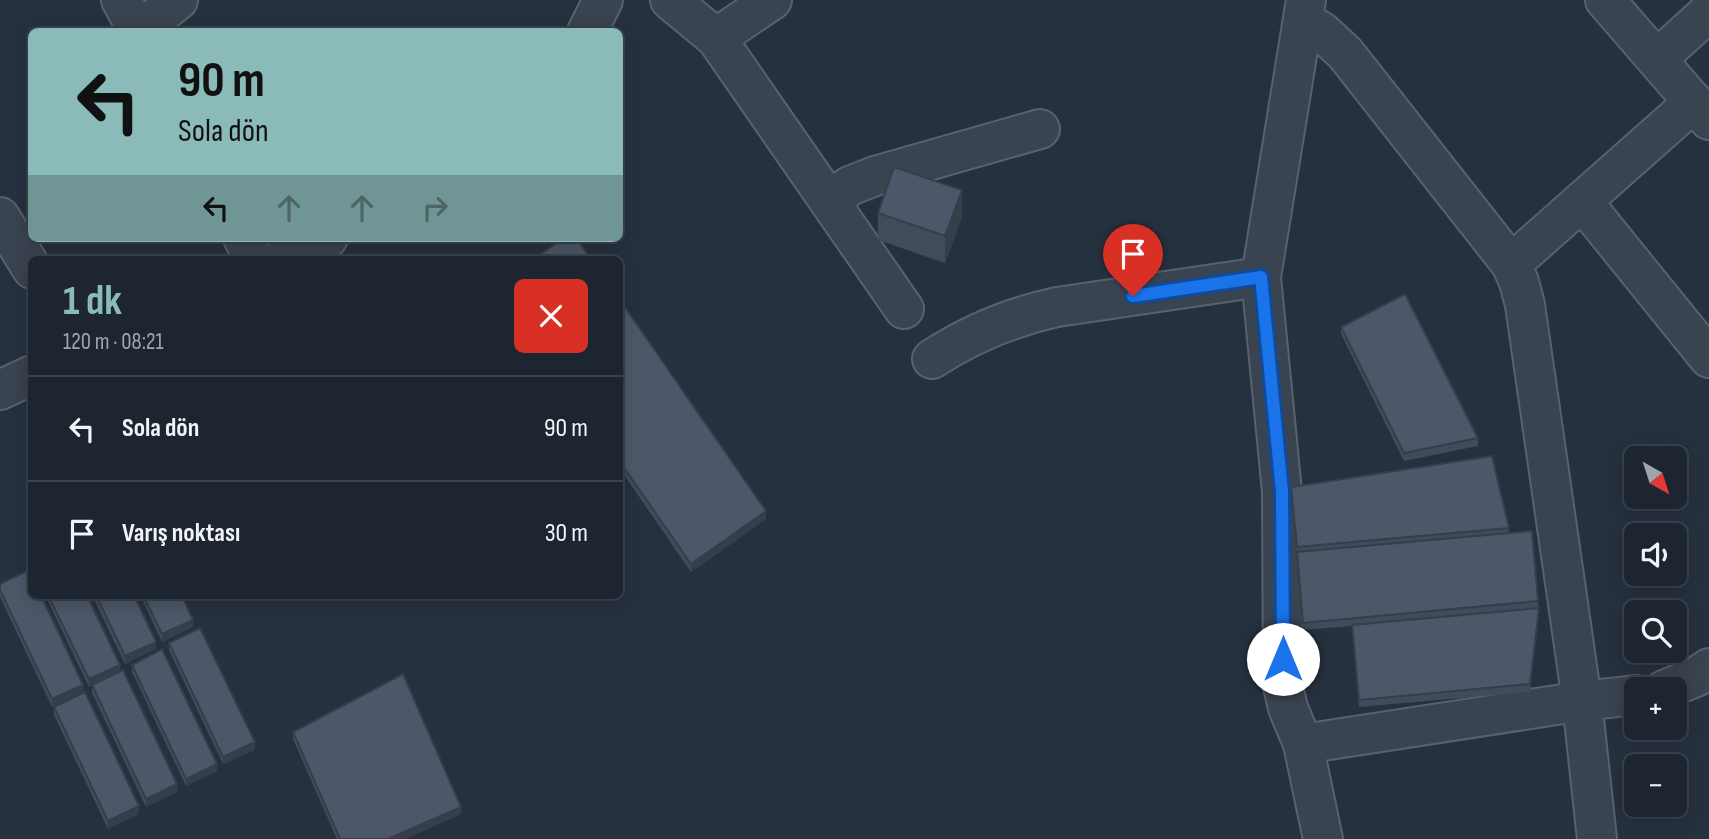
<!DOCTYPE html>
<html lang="tr">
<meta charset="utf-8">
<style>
:root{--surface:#1c2530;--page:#252d38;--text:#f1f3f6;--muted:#a0a5ab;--line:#3a424c;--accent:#8bbbb9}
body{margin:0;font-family:"Sofia Sans Condensed",sans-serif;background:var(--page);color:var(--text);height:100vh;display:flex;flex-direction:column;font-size:26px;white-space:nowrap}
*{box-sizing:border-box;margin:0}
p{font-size:23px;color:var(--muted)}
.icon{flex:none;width:38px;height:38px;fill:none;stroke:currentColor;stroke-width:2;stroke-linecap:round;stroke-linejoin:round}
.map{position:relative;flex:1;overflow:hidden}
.sheet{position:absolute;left:28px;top:256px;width:595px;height:343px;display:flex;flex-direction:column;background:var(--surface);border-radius:10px;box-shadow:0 4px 18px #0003,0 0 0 2px var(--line)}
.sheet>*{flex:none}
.hud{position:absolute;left:28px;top:28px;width:595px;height:214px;border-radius:10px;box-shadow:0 4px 18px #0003,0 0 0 2px var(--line);background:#8bbbb9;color:#111;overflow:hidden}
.needle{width:46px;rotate:141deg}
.fabs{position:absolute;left:1624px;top:446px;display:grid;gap:14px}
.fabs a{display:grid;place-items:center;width:63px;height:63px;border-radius:10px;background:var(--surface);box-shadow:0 4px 18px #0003,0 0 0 2px var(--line);font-size:35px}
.pin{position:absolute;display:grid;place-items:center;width:60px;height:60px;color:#fff;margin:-72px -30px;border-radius:50% 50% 50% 0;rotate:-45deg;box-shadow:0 0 7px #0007}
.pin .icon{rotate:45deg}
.me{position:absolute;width:77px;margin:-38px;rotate:0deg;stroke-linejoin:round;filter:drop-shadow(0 0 5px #0008)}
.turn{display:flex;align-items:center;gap:24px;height:147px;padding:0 35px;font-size:32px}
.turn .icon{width:91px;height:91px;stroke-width:2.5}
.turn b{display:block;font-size:49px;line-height:60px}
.lanes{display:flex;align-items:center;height:66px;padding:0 35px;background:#0003;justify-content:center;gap:35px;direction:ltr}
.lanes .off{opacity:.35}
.round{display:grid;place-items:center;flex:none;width:74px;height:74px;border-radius:10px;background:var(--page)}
.headline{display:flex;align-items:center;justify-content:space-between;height:119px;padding:0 35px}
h1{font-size:42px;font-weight:700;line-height:52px;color:var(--accent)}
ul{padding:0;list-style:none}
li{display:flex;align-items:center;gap:21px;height:105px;padding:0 35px;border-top:2px solid var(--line)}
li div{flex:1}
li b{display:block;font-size:26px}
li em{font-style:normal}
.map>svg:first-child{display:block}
</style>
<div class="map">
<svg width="1709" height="839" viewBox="0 0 1709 839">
<rect width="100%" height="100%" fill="#263140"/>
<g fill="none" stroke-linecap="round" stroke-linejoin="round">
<g stroke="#58616d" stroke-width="42">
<g id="minor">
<polyline points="121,0 138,31"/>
<polyline points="670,0 716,38 904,309"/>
<polyline points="1306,0 1261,277 1282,492 1283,686 1288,708 1303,744 1323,839"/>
<polyline points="1605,0 1709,120"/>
<polyline points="1304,22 1321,31 1345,53 1511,264 1519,282 1525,305 1582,701 1597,839"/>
<polyline points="138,32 178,0"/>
<polyline points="587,32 603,0"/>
<polyline points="716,38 772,0"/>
<polyline points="1657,59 1709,12"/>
<polyline points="828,199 852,185 875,176 1040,129"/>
<polyline points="1582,201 1709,358"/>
<polyline points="0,217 32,269"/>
<polyline points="243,238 254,259"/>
<polyline points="282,259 328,238"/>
<polyline points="1511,264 1694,102"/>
<path d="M932 359C972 333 1011 317 1057 307L1261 277"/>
<polyline points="0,390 32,375"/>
<polyline points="1664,690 1696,677 1709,668"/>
<polyline points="1303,744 1582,701 1636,695"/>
</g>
</g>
<use href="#minor" stroke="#3a4350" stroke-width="38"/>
</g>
<g fill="#414c5a">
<polygon points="878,213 962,217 945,263 878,240"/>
<polygon points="620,300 766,519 691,572 620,469"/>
<polygon points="1341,327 1478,438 1478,446 1404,461 1341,334"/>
<polygon points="1291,487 1509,528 1509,533 1538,601 1539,615 1530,692 1359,707 1352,626 1303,630"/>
<polygon points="0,584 83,692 52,707 0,597"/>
<polygon points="45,595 87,595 120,672 177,792 146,807 92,693 92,685 89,687"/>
<polygon points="92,595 134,595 156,649 125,664"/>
<polygon points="140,595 182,595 193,627 162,642"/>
<polygon points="169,643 255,750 223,764 169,650"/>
<polygon points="132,665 217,771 186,786 132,672"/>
<polygon points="54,707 139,814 108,829 54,715"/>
<polygon points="293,732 461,814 405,839 337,839 293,739"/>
</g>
<g fill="#353e4a">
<polygon points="962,190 962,217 945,263 945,236"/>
<polygon points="766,511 766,519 691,572 691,564"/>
<polygon points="1539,608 1539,615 1530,692 1530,684"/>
<polygon points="193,620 193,627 162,642 162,634"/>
<polygon points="156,642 156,649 125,664 125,656"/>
<polygon points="120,665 120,672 89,687 89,679"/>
<polygon points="83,685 83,692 52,707 52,699"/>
<polygon points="255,742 255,750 223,764 223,757"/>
<polygon points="217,764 217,771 186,786 186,779"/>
<polygon points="177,784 177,792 146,807 146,799"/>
<polygon points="139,806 139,814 108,829 108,821"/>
<polygon points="461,807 461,814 405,839 388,839"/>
</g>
<g fill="#4c5869" stroke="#353e4a" stroke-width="2">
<polygon points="894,167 962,190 945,236 878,213"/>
<polygon points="564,238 576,238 591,259 533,259"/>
<polygon points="1405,294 1478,438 1404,453 1341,327"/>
<polygon points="620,300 766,511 691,564 620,462"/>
<polygon points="1492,456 1509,528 1297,547 1291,487"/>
<polygon points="1532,531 1538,601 1303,623 1297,552"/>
<polygon points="29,570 32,576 32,595 41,595 83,685 52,699 0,590 0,584"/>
<polygon points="48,595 87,595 120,665 89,679"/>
<polygon points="96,595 134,595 156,642 125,656"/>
<polygon points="143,595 182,595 193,620 162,634"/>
<polygon points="1539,608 1530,684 1359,700 1352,625"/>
<polygon points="200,628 255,742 223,757 169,643"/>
<polygon points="162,649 217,764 186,779 132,665"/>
<polygon points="123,670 177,784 146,799 92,685"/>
<polygon points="403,674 461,807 388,839 340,839 293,732"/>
<polygon points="85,692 139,806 108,821 54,707"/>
</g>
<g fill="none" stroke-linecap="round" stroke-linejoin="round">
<g stroke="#114b97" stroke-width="18">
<polyline id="route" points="1133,296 1261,277 1282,492 1283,659"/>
</g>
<use href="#route" stroke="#1a73e8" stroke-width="12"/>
</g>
</svg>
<div class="fabs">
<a><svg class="needle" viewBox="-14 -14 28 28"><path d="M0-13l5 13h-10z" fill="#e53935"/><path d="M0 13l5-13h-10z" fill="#a0a5ab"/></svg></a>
<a><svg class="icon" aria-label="sound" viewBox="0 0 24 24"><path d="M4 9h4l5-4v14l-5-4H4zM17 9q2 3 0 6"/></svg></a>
<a><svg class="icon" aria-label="search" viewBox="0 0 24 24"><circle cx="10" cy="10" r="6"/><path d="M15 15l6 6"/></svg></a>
<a>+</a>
<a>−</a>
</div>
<div class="pin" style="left:1133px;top:296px;background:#d93025"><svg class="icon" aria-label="arrive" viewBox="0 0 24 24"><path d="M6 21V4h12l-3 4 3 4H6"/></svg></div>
<svg class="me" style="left:1283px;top:659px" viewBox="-20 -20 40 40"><circle r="19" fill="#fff"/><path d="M0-13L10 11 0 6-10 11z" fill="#1a73e8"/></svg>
<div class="hud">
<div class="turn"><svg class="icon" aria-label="left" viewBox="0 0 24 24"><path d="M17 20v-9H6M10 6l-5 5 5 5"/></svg><div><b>90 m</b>Sola dön</div></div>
<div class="lanes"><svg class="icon" aria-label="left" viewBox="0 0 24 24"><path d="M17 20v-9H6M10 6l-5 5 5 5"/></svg><svg class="icon off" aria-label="ahead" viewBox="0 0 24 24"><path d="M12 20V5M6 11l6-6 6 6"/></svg><svg class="icon off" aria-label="ahead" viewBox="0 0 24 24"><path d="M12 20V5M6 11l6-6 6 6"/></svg><svg class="icon off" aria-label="right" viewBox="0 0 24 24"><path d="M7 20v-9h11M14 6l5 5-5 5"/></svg></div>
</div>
<section class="sheet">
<div class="headline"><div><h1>1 dk</h1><p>120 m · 08:21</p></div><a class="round" style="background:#d93025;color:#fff"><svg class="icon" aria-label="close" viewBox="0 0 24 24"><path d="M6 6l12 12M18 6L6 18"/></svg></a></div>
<ul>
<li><svg class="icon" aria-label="left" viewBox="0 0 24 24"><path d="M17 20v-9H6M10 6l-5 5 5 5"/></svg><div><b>Sola dön</b></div><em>90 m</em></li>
<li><svg class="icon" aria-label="arrive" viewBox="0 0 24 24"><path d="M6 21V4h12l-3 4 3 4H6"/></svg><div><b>Varış noktası</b></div><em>30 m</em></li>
</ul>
</section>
</div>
